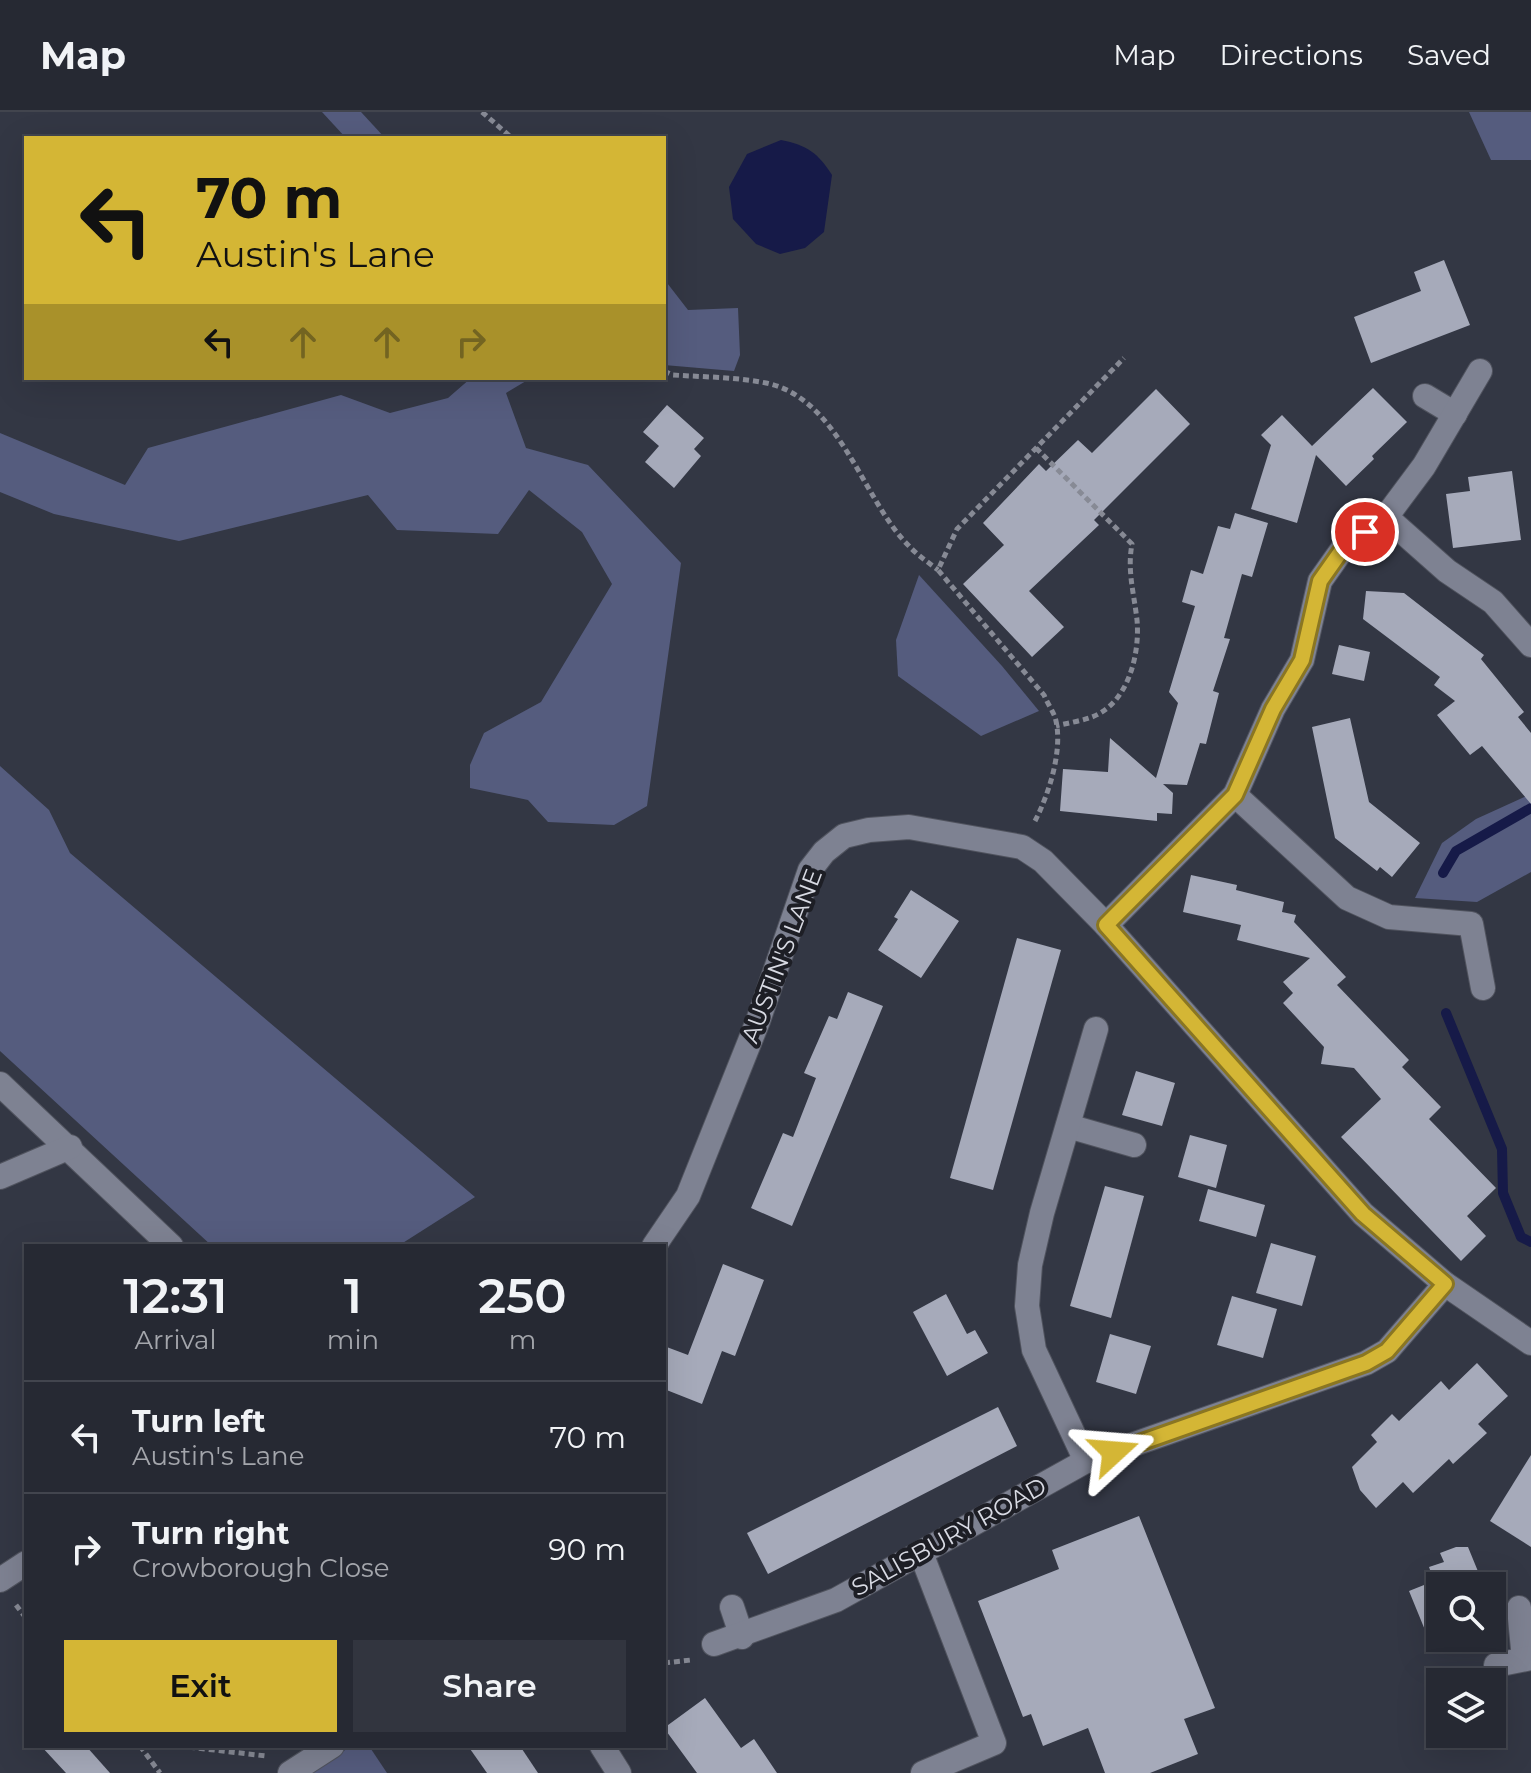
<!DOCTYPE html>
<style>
:root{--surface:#262933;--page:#32353f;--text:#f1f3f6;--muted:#a4a6ac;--line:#42454e;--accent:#d4b635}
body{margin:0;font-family:Montserrat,sans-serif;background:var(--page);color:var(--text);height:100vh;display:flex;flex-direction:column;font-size:30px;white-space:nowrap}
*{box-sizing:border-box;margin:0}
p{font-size:26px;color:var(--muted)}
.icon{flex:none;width:44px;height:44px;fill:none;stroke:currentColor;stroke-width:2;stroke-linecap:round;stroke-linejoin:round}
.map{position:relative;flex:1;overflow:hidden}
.details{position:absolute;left:24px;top:1132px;width:642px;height:504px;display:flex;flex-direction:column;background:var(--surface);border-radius:0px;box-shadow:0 8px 32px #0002,0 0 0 2px var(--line)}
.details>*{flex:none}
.guide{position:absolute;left:24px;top:24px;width:642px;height:244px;border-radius:0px;box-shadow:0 8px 32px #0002,0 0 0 2px var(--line);background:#d4b635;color:#111;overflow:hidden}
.controls{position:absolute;left:1426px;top:1460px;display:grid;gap:16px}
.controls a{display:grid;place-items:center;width:80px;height:80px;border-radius:0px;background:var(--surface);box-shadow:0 8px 32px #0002,0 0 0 2px var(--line);font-size:40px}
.pin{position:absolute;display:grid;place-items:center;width:68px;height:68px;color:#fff;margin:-34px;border:4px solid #fff;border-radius:50%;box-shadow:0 2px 8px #0007}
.me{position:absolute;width:88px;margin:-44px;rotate:71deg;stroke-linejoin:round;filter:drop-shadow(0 0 6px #0008)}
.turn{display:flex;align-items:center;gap:28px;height:168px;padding:0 40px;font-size:36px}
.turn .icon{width:104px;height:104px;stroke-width:2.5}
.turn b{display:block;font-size:56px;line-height:68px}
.lanes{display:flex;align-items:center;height:76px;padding:0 40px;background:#0003;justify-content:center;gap:40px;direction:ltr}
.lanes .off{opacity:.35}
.eta{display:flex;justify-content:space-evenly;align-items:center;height:136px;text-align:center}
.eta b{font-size:48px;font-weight:600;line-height:56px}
.action{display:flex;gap:16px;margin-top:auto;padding:16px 40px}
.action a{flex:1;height:92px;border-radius:0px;background:var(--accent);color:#111;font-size:32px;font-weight:600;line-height:92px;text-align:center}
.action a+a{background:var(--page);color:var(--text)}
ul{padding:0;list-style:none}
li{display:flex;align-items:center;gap:24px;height:112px;padding:0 40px;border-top:2px solid var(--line)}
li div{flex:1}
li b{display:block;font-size:30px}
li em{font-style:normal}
header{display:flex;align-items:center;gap:48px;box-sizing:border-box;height:112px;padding:0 40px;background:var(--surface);border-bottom:2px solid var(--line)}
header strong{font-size:38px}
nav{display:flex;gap:44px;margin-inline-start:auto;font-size:28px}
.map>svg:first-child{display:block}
</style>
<header>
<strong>Map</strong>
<nav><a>Map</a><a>Directions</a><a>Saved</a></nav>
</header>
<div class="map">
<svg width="1531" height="1661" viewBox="0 0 1531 1661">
<rect width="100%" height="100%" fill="#333744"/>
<g fill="#555c7e">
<polygon points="322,0 361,0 385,26 346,26"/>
<polygon points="1469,0 1531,0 1531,48 1491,48"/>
<polygon points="664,167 688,198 738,196 740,243 734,259 664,253"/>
<polygon points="471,266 531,266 506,281 526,336 588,353 681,451 647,694 614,713 548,710 528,688 470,676 470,653 484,621 541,590 612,472 582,420 529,378 498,422 397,418 368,383 179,429 54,402 0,380 0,321 125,373 148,336 341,283 390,301 448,286"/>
<polygon points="919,463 1002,554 1039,599 981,624 898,564 896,528"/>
<polygon points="0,654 49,698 70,741 475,1085 398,1134 212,1134 0,939"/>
<polygon points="1531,682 1531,760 1477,790 1415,786 1442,731 1476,707"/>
<polygon points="351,1634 369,1634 387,1661 311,1661"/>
</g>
<path fill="#161a48" d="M781 28C807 33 818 41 832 63L824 120 805 136 780 142 756 132 733 107 729 75 747 42Z"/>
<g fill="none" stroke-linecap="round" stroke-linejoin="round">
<g stroke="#161a48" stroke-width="10">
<polyline points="1443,761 1456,739 1531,696"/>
<polyline points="1446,901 1502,1037 1503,1081 1521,1125 1531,1130"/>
</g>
</g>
<g fill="#a6aaba">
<polygon points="1444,148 1470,213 1371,251 1354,205 1421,179 1414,160"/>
<polygon points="1373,276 1407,310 1372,344 1374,347 1346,374 1316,343 1297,411 1251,397 1271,333 1261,323 1282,303 1312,334"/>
<polygon points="1156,277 1190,312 1094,408 1099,413 1029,479 1064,515 1032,545 963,472 1004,433 983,411 1039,352 1046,359 1078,328 1092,341"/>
<polygon points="667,293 704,326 694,337 701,344 674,376 645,350 659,334 643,320"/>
<polygon points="1512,359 1521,428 1453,436 1446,382 1470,379 1468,365"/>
<polygon points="1235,401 1268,411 1252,465 1242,462 1224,526 1230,527 1213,579 1219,581 1206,632 1200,631 1187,673 1163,672 1173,681 1172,702 1157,701 1157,709 1060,699 1063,657 1108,660 1110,626 1156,666 1178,591 1169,580 1195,494 1182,490 1191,458 1203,462 1218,414 1230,417"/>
<polygon points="1366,479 1404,481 1484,543 1481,547 1524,600 1518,605 1531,621 1531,692 1482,634 1470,643 1437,603 1455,589 1434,573 1440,565 1363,507"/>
<polygon points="1339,533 1370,540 1364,569 1332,562"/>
<polygon points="1350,606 1369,690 1420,731 1392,765 1380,755 1377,759 1335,726 1312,615"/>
<polygon points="1191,763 1237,773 1236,778 1284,790 1282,800 1296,803 1294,810 1346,865 1337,873 1409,948 1402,955 1441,995 1429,1007 1496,1076 1467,1104 1486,1124 1461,1149 1341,1025 1381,987 1354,956 1321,952 1324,935 1283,891 1293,881 1283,870 1310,846 1237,828 1241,813 1183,800"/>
<polygon points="911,778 959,809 921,866 878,838 898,807 894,805"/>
<polygon points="1017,826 1061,838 993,1078 950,1066"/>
<polygon points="848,880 883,894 792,1114 751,1096 783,1021 793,1025 816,966 804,961 829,904 837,907"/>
<polygon points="1136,959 1175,971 1162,1014 1122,1003"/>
<polygon points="1190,1023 1227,1033 1216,1076 1178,1065"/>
<polygon points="1105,1074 1144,1084 1111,1206 1070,1194"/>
<polygon points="1208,1077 1265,1093 1256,1125 1199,1109"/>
<polygon points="1271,1131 1316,1144 1302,1194 1256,1181"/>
<polygon points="723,1152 764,1168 735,1244 722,1239 702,1292 664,1277 664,1234 688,1243"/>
<polygon points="946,1182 967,1222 975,1218 988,1241 947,1264 913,1200"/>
<polygon points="1232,1184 1277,1197 1263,1246 1217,1233"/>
<polygon points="1110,1222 1151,1234 1136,1282 1096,1270"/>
<polygon points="1477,1251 1508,1284 1478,1312 1487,1321 1453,1352 1449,1347 1413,1381 1403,1370 1376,1396 1360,1378 1352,1355 1377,1330 1371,1323 1392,1302 1399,1309 1441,1269 1449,1278"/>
<polygon points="998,1295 1017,1334 768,1462 747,1421"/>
<polygon points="1531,1343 1531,1435 1490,1409"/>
<polygon points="1139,1404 1215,1596 1184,1607 1198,1642 1150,1661 1105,1661 1088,1616 1043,1634 1031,1602 1023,1605 978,1489 1059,1457 1052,1438"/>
<polygon points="1456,1435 1468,1435 1484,1474 1440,1474 1440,1518 1427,1523 1409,1479 1434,1469 1429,1455 1444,1450 1440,1441"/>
<polygon points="705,1586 741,1636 754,1627 777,1661 697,1661 664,1616"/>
<polygon points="41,1634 86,1634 110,1661 66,1661"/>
<polygon points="468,1634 520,1634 538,1661 487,1661"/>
</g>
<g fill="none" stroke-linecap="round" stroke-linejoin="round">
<g stroke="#50535e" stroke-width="26">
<g id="minor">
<polyline points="1425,284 1455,302"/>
<polyline points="1386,405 1447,459 1493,490 1531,533"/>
<polyline points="1235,683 1347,786 1389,805 1471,812 1483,876"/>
<polyline points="1106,813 1235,683 1273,597 1302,548 1320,469 1344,435 1386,405 1424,354 1480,259"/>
<polyline points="0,972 171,1134"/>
<polyline points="1068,1014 1134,1033"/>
<polyline points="0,1065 70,1035"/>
<polyline points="654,1134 688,1084 758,909 810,758 824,740 844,724 869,718 909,715 1022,735 1043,749 1106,813 1363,1102 1445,1172 1531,1231"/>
<polyline points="1086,1349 1034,1238 1027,1194 1030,1153 1042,1101 1096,917"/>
<polyline points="921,1441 994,1631 923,1661"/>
<polyline points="0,1468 26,1451"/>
<polyline points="732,1495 742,1525"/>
<polyline points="1519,1496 1524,1547"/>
<polyline points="714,1532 836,1488 1086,1349 1366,1251 1387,1239 1445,1172"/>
<polyline points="1496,1553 1531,1546"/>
<polyline points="602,1634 619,1661"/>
<polyline points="290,1661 332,1634"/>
</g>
</g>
<g stroke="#878a95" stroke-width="5" stroke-dasharray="6 4" stroke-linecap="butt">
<polyline points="482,0 512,26"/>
<path d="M664 259 673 263C703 265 736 265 766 271 840 286 863 389 909 434 917 443 928 450 938 458"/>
<path d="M1036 336 1132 432C1127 459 1134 481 1137 508 1140 541 1129 591 1092 605 1081 609 1068 611 1056 614"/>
<path d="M1035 709C1049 682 1064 636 1055 605 1052 598 1047 590 1044 583L938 458 957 417 1124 246"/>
<polyline points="16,1493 26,1506"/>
<polyline points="664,1551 691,1548"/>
<polyline points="140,1634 160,1661"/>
<polyline points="179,1634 266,1644"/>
</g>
<use href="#minor" stroke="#7e8292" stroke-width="24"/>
</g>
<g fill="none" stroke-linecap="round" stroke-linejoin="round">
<g stroke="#8a7622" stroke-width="20">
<polyline id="route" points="1114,1340 1366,1251 1387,1239 1445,1172 1363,1102 1106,813 1235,683 1273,597 1302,548 1320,469 1344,435 1365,420"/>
</g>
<use href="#route" stroke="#d4b635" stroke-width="14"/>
</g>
<g text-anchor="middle" stroke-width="8" stroke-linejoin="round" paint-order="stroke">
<g font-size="24" fill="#d8dae3" stroke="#1d1e25">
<text transform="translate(782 844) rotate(-69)" y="8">AUSTIN'S LANE</text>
<text transform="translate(949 1425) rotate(-29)" y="8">SALISBURY ROAD</text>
</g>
</g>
</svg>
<div class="controls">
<a><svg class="icon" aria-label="search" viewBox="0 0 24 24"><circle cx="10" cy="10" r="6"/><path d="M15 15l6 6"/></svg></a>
<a><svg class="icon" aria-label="layers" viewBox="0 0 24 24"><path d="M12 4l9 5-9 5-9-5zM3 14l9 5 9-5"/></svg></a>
</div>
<div class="pin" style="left:1365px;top:420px;background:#d93025"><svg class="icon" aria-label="arrive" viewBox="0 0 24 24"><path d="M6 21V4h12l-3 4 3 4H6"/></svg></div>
<svg class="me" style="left:1114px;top:1340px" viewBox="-20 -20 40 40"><path d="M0-17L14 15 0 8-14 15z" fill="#d4b635" stroke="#fff" stroke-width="4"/></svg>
<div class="guide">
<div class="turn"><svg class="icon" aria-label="left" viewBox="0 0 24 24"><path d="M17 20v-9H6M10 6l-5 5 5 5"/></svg><div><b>70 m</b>Austin's Lane</div></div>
<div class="lanes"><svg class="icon" aria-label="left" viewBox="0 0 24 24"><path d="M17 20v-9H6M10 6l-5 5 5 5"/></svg><svg class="icon off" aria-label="ahead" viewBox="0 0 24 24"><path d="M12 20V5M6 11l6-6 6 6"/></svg><svg class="icon off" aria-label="ahead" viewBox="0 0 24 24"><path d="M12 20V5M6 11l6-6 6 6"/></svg><svg class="icon off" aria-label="right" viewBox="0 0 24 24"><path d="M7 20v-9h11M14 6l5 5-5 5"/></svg></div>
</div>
<section class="details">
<div class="eta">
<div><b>12:31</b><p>Arrival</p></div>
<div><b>1</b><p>min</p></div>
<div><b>250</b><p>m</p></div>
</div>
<ul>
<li><svg class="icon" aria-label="left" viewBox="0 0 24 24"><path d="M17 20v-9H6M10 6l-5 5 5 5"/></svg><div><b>Turn left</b><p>Austin's Lane</p></div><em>70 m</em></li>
<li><svg class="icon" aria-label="right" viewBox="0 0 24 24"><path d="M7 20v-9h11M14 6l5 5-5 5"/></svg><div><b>Turn right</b><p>Crowborough Close</p></div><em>90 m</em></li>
</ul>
<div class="action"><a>Exit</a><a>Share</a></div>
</section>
</div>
